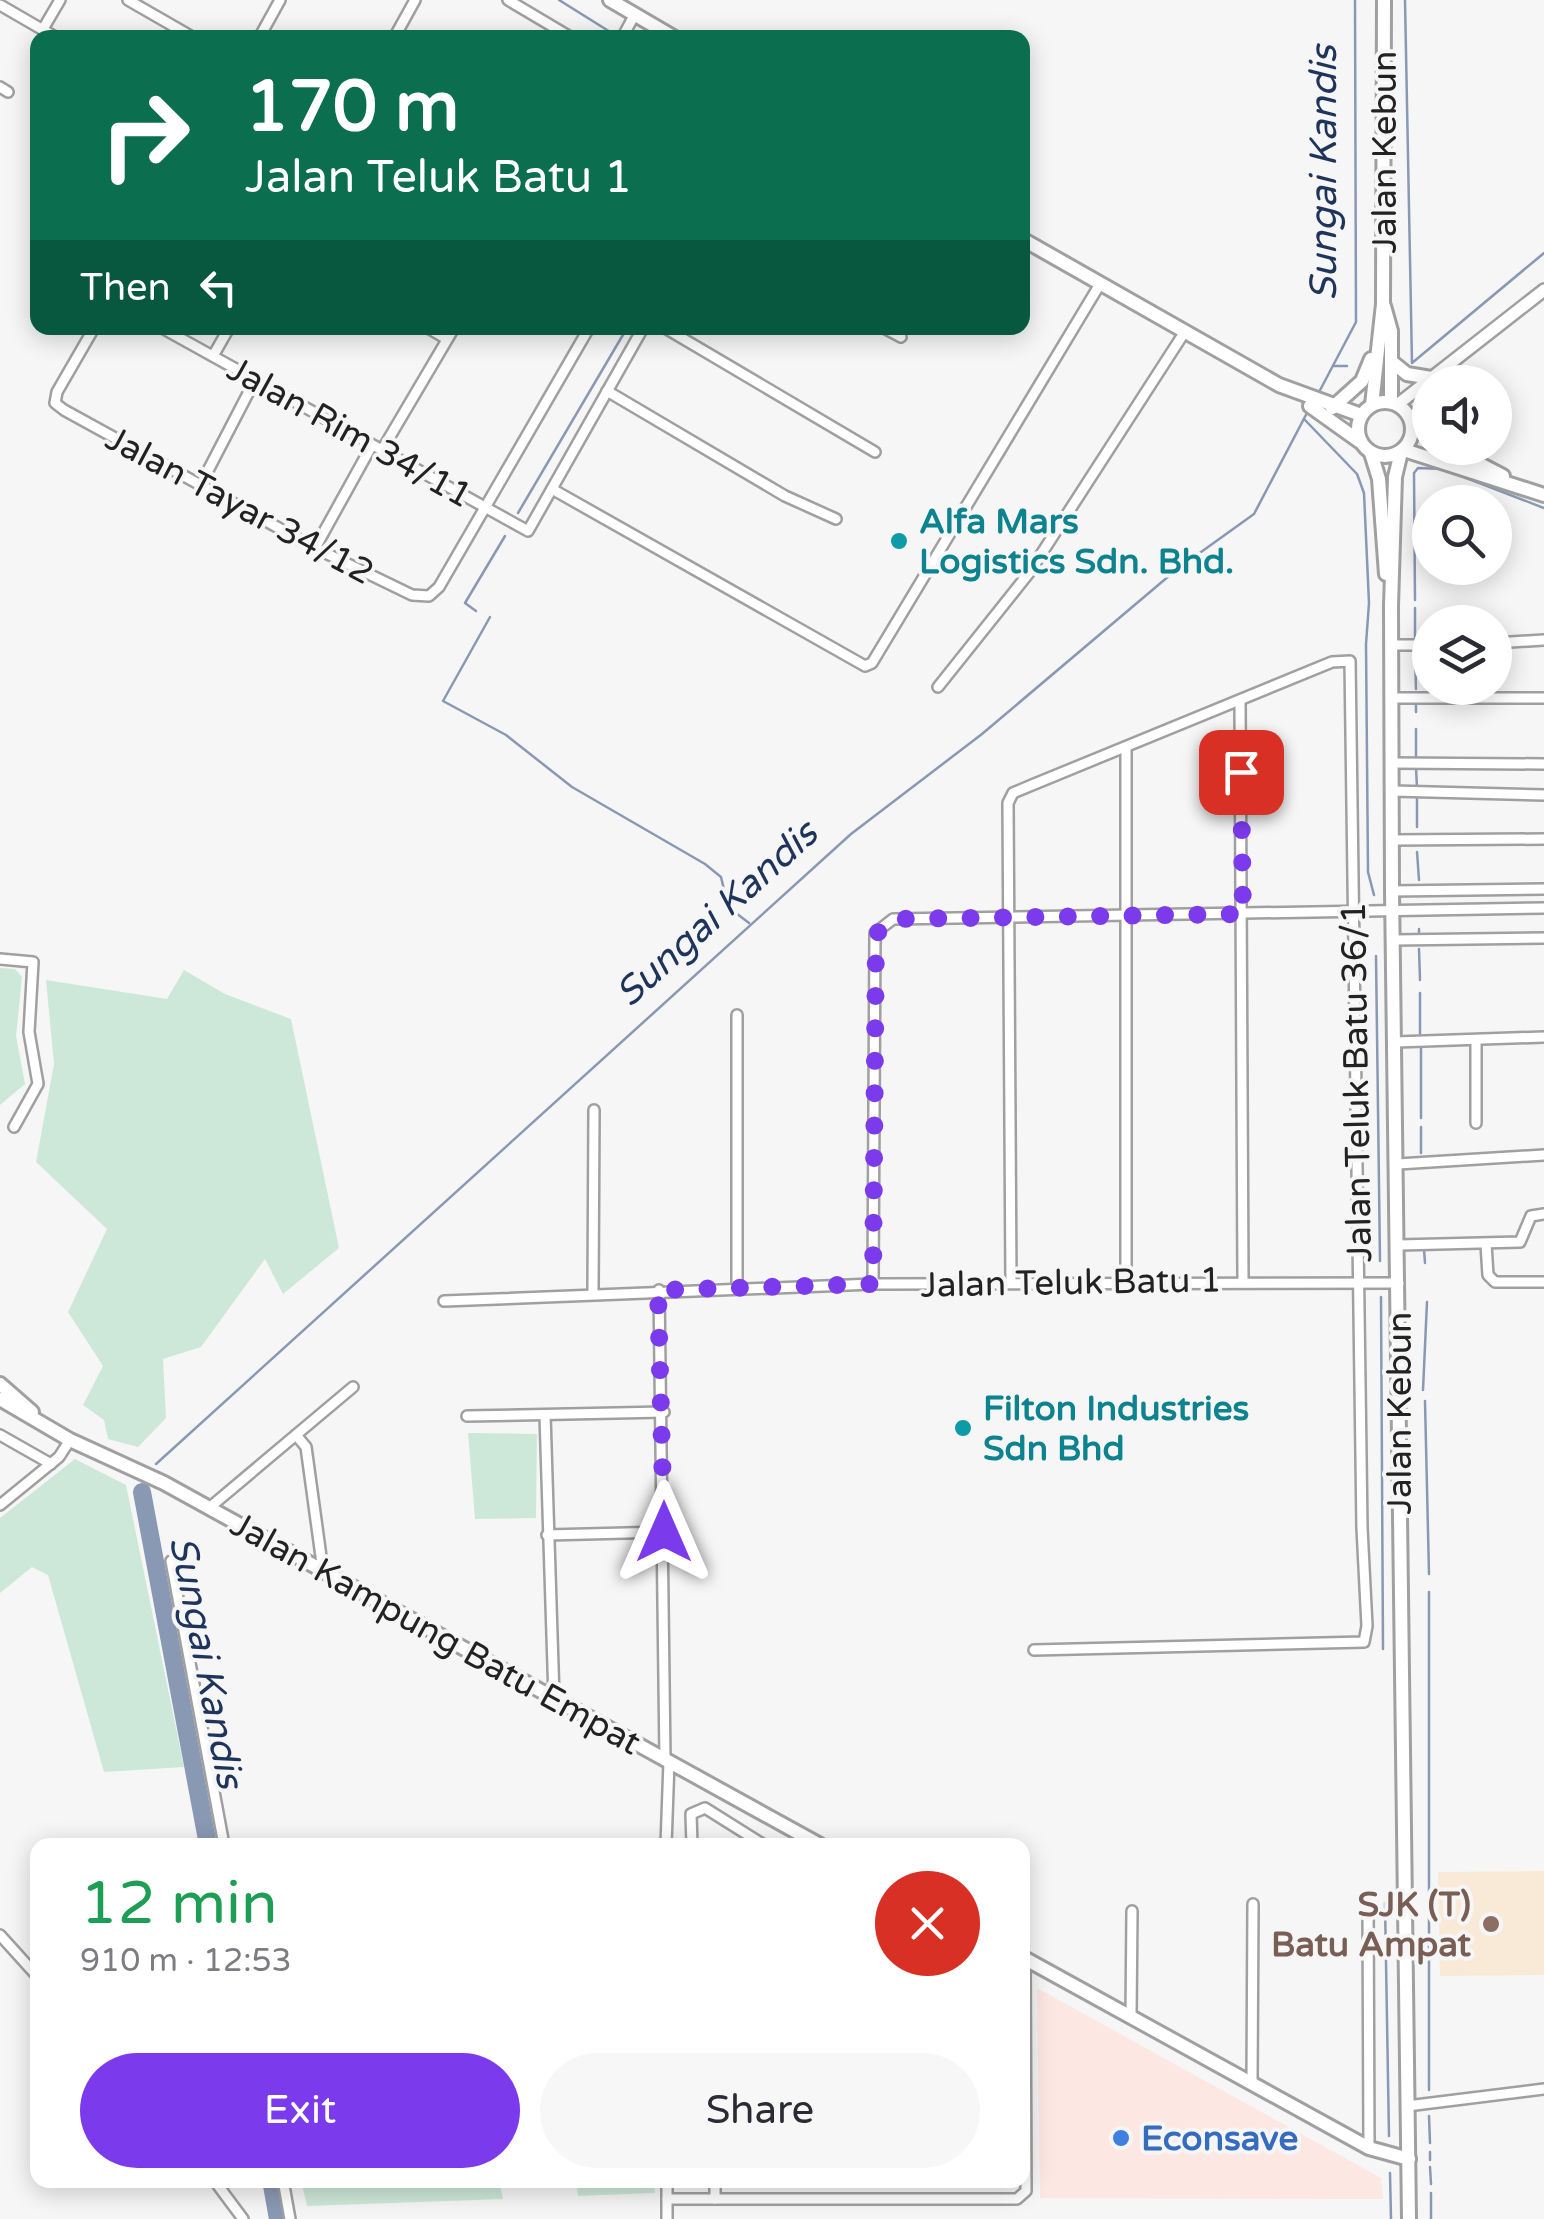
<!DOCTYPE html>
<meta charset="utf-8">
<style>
:root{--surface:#fff;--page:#f7f7f7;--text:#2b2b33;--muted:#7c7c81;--accent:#7c3aed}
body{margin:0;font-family:"Varela Round",sans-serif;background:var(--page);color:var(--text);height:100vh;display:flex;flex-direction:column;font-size:38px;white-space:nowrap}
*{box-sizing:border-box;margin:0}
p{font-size:32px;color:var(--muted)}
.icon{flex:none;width:55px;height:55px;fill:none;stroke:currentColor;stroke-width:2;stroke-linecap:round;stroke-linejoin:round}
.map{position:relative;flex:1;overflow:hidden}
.drawer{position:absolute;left:30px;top:1838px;width:1000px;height:350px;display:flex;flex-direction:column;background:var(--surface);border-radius:20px;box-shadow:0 5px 25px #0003}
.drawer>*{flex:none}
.top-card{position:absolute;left:30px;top:30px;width:1000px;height:305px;border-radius:20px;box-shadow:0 5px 25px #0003;background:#0b6e4f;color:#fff;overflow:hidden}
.fabs{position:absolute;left:1412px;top:365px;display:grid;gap:20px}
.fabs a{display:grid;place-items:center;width:100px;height:100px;border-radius:50%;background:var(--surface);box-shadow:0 5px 25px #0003;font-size:50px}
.pin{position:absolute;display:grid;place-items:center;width:85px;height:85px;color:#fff;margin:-42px;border-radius:20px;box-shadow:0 5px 15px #0006}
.me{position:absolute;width:110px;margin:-55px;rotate:0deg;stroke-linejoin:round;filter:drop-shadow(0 0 8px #0008)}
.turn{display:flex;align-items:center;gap:35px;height:210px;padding:0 50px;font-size:45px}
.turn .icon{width:130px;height:130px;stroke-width:2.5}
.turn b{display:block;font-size:70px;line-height:85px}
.then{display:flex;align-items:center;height:95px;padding:0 50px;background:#0003;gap:20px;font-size:38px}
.round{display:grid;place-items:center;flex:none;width:105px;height:105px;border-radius:52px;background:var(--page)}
.head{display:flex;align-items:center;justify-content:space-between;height:170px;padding:0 50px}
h1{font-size:60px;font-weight:600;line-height:75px;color:#1e9e55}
.action{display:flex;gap:20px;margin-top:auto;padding:20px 50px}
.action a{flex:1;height:115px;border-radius:60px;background:var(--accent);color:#fff;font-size:40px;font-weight:600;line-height:115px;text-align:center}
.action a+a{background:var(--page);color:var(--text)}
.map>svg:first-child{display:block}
</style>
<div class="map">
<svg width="1544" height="2219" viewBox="0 0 1544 2219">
<rect width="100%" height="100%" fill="#f6f6f7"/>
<polygon fill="#fce7e3" points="1037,1988 1381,2178 1383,2199 1040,2198"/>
<polygon fill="#f9ead7" points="1544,1871 1544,1975 1440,1976 1438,1872"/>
<g fill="#cde8d9">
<polygon points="0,968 15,969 22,977 16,1036 25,1084 0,1105"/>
<polygon points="184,970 225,994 291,1019 339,1248 283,1294 265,1259 201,1347 163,1359 166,1418 138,1447 108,1439 104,1420 83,1405 103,1366 68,1312 107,1229 36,1162 54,1064 46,980 167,999"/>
<polygon points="468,1433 537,1434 536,1518 475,1519"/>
<polygon points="75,1459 126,1485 184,1767 104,1772 48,1575 32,1567 0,1593 0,1518"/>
<polygon points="301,2180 499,2180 503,2199 307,2206"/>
<polygon points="576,2180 654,2180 655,2193 578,2196"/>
</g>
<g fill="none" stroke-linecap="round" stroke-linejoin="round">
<g stroke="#8998b3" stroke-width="2.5">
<polyline points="559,0 615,35"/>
<polyline points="1405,0 1412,363 1544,253"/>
<polyline points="1334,366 1347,366"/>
<polyline points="1318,394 1356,322 1355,0"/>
<polyline points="1305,420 1357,474 1364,493 1369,603 1366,644 1368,872 1374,895"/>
<polyline points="518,513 627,328"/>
<polyline points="1415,600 1414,473 1418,468 1443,469 1544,508"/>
<polyline points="1415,608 1415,641"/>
<polyline points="476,611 465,603 505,536"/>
<polyline points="490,617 443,701 506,735 572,787 705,864 721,877 728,907 749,923"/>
<polyline points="1415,650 1416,689"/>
<polyline points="1416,704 1416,712"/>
<polyline points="1416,729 1416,758"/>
<polyline points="1416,768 1417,788"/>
<polyline points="1417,797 1417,827"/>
<polyline points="1417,852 1419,880"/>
<polyline points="1419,935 1419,929"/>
<polyline points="1419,949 1420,980"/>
<polyline points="1376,956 1380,1261"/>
<polyline points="1420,993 1420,1036"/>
<polyline points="1421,1046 1421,1118"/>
<polyline points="1421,1127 1421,1153"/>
<polyline points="1424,1249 1425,1263"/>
<polyline points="1381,1297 1383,1649"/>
<polyline points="1423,1390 1427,1302"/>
<polyline points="1425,1401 1429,1574"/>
<polyline points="156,1464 851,834 982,734 1176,570 1254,514 1308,411"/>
<polyline points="1429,1895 1429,1592"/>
<polyline points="1385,1903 1389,2136"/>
<polyline points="1429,1936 1429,1904"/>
<polyline points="1429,2090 1429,1945"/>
<polyline points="1429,2116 1430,2143"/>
<polyline points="1430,2152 1430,2160"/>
<polyline points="1430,2167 1431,2184"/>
<polyline points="1390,2173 1391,2219"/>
<polyline points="1431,2193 1431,2219"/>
</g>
<g stroke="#8998b3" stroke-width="18">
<polyline points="142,1492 208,1845"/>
<polyline points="271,2180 278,2219"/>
</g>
<g stroke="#a0a0a1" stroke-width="14">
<g id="minor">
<polyline points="128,0 194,38"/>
<polyline points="508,0 572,38"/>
<polyline points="0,5 57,38"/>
<polyline points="43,29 60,0"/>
<polyline points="259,38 280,0"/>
<polyline points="394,38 415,0"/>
<polyline points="622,38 635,14"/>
<polyline points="0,87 8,92"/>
<polyline points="94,328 57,392 55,403 64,410 315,548 412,595 429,596 439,587 589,328"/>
<polyline points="162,328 528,531 643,328"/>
<polyline points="428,328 447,339"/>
<polyline points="665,328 875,452"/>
<polyline points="884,328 901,337"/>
<polyline points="213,356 229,328"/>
<polyline points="607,391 785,496 836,519"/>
<polyline points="382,450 454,328"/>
<polyline points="200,486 255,380"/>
<polyline points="552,489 865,666 872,663 1100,284"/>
<polyline points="315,548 372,445"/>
<polyline points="1495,643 1544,640"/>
<polyline points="1392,645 1430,645"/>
<polyline points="938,687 1029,573 1184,333"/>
<polyline points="1392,698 1544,698"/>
<polyline points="1240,701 1243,1280"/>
<polyline points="1126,749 1126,1281"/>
<polyline points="1393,763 1544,764"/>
<polyline points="1393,791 1544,795"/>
<polyline points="1393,840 1544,839"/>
<polyline points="1392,891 1544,889"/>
<polyline points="1394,940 1544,938"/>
<polyline points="0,959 33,962 29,1032 38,1084 14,1127"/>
<polyline points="737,1015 737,1287"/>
<polyline points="1396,1042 1544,1037"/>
<polyline points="1476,1123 1476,1040"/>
<polyline points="1398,1164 1544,1155"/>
<polyline points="1486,1244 1488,1275 1495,1282 1544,1282"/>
<polyline points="1399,1245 1520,1242 1531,1216 1544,1214"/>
<polyline points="1011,1283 1008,803 1013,793 1032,785 1332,662 1350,661 1362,1528 1367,1626 1364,1642 1034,1650"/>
<polyline points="873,1284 875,933 893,919 1544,908"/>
<polyline points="659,1290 665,1759"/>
<polyline points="593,1292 594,1110"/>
<polyline points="444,1301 873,1284 1399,1283"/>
<polyline points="545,1415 554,1698"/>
<polyline points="467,1416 664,1412"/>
<polyline points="0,1435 51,1464"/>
<polyline points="296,1435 306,1447 323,1571"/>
<polyline points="0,1505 59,1457 70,1440"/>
<polyline points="209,1508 353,1387"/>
<polyline points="547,1535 665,1532"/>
<polyline points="171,1561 224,1845"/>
<polyline points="666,1845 669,1762"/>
<polyline points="692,1845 691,1814 705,1808 764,1845"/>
<polyline points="1368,1901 1369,2148"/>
<polyline points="0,1935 38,1977"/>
<polyline points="1131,2016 1132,1911"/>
<polyline points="1252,2083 1253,1904"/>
<polyline points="1407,2106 1544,2089"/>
<polyline points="214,2180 243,2219"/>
<polyline points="283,2180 290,2219"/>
<polyline points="715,2180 715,2199"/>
<polyline points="667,2199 1017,2199 1026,2191 1025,1958"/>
<polyline points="667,2219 667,2180"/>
</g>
</g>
<g stroke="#a0a0a1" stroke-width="16">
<g id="tertiary">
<polyline points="1397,405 1544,290"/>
<polyline points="1411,421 1430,396"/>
</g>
</g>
<g stroke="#a0a0a1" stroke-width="18">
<g id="secondary">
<polyline points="610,0 675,38"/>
<polyline points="1022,239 1279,385 1361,415"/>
<polyline points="1384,306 1391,331 1391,402"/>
<polyline points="1392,362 1407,374 1431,378"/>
<circle cx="1385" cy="429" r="27"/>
<polyline points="1372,405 1383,304 1384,0"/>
<polyline points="1310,406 1359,441"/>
<polyline points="1332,408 1362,381 1371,359"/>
<polyline points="1412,425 1430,436"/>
<polyline points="1449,448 1503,476"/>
<polyline points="1404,450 1544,495"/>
<polyline points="1401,452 1395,477 1391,606 1392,891 1409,2219"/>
<polyline points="1371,453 1379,479 1386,574"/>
<polyline points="0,1384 32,1412"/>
<polyline points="0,1399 70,1440 164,1483 820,1845"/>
<polyline points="1022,1957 1369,2148 1409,2159"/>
</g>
</g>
<use href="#minor" stroke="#fff" stroke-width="9"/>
<use href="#tertiary" stroke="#fff" stroke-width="11"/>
<use href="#secondary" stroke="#fff" stroke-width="12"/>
</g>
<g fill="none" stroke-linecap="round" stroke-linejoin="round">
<polyline stroke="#7c3aed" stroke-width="18" stroke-dasharray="0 32.4" points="664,1532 658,1290 873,1284 876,934 894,919 1243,914 1241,772"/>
</g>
<g fill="#0f9aa8" stroke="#f6f6f7" stroke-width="4">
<circle cx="899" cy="541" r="10"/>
<circle cx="963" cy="1428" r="10"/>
</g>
<circle fill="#8d6e63" stroke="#f6f6f7" stroke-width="4" cx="1491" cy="1924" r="10"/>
<circle fill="#3f7fe0" stroke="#f6f6f7" stroke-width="4" cx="1121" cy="2138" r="10"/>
<g text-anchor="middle" stroke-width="8" stroke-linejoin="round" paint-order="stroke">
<g font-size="35" fill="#222223" stroke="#f6f6f7">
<text transform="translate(1384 152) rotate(-90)" y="12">Jalan Kebun</text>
<text transform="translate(350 432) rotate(29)" y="12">Jalan Rim 34/11</text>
<text transform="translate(240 505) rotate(28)" y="12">Jalan Tayar 34/12</text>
<text transform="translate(1356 1082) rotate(-91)" y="12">Jalan Teluk Batu 36/1</text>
<text transform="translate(1071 1282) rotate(-1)" y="12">Jalan Teluk Batu 1</text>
<text transform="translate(1399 1413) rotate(-90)" y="12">Jalan Kebun</text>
<text transform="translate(436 1633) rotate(29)" y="12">Jalan Kampung Batu Empat</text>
</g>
<g font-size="35" font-weight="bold" fill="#0d838f" stroke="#f6f6f7" text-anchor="start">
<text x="919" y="533">Alfa Mars<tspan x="919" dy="40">Logistics Sdn. Bhd.</tspan></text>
<text x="983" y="1420">Filton Industries<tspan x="983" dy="40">Sdn Bhd</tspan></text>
</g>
<g font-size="35" font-weight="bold" fill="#785e54" stroke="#f6f6f7" text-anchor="end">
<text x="1471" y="1916">SJK (T)<tspan x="1471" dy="40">Batu Ampat</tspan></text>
</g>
<g font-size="35" font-weight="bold" fill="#366cbe" stroke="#f6f6f7" text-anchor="start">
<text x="1141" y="2150">Econsave</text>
</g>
<g font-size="38" font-style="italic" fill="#1f345a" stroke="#f6f6f7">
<text transform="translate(1323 173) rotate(-90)" y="13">Sungai Kandis</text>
<text transform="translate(716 913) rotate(-42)" y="13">Sungai Kandis</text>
<text transform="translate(207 1662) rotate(79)" y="13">Sungai Kandis</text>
</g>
</g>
</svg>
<div class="fabs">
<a><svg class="icon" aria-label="sound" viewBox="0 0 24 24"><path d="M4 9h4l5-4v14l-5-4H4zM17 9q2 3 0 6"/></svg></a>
<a><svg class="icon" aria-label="search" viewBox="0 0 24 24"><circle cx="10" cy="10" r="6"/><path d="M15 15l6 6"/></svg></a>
<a><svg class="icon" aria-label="layers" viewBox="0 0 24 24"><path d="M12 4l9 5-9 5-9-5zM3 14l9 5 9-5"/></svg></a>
</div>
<div class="pin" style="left:1241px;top:772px;background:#d93025"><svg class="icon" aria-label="arrive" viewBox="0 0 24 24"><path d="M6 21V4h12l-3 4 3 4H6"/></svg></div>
<svg class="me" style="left:664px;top:1532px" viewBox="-20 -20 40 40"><path d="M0-17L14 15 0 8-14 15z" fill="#7c3aed" stroke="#fff" stroke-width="4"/></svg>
<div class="top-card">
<div class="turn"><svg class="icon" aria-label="right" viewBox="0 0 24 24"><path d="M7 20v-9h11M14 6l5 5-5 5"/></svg><div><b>170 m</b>Jalan Teluk Batu 1</div></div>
<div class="then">Then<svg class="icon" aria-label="left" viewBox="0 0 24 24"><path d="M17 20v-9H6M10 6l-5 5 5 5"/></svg></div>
</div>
<section class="drawer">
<div class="head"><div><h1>12 min</h1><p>910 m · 12:53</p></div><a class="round" style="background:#d93025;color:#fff"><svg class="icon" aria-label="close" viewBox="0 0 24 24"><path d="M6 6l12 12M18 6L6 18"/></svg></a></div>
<div class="action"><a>Exit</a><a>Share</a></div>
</section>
</div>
